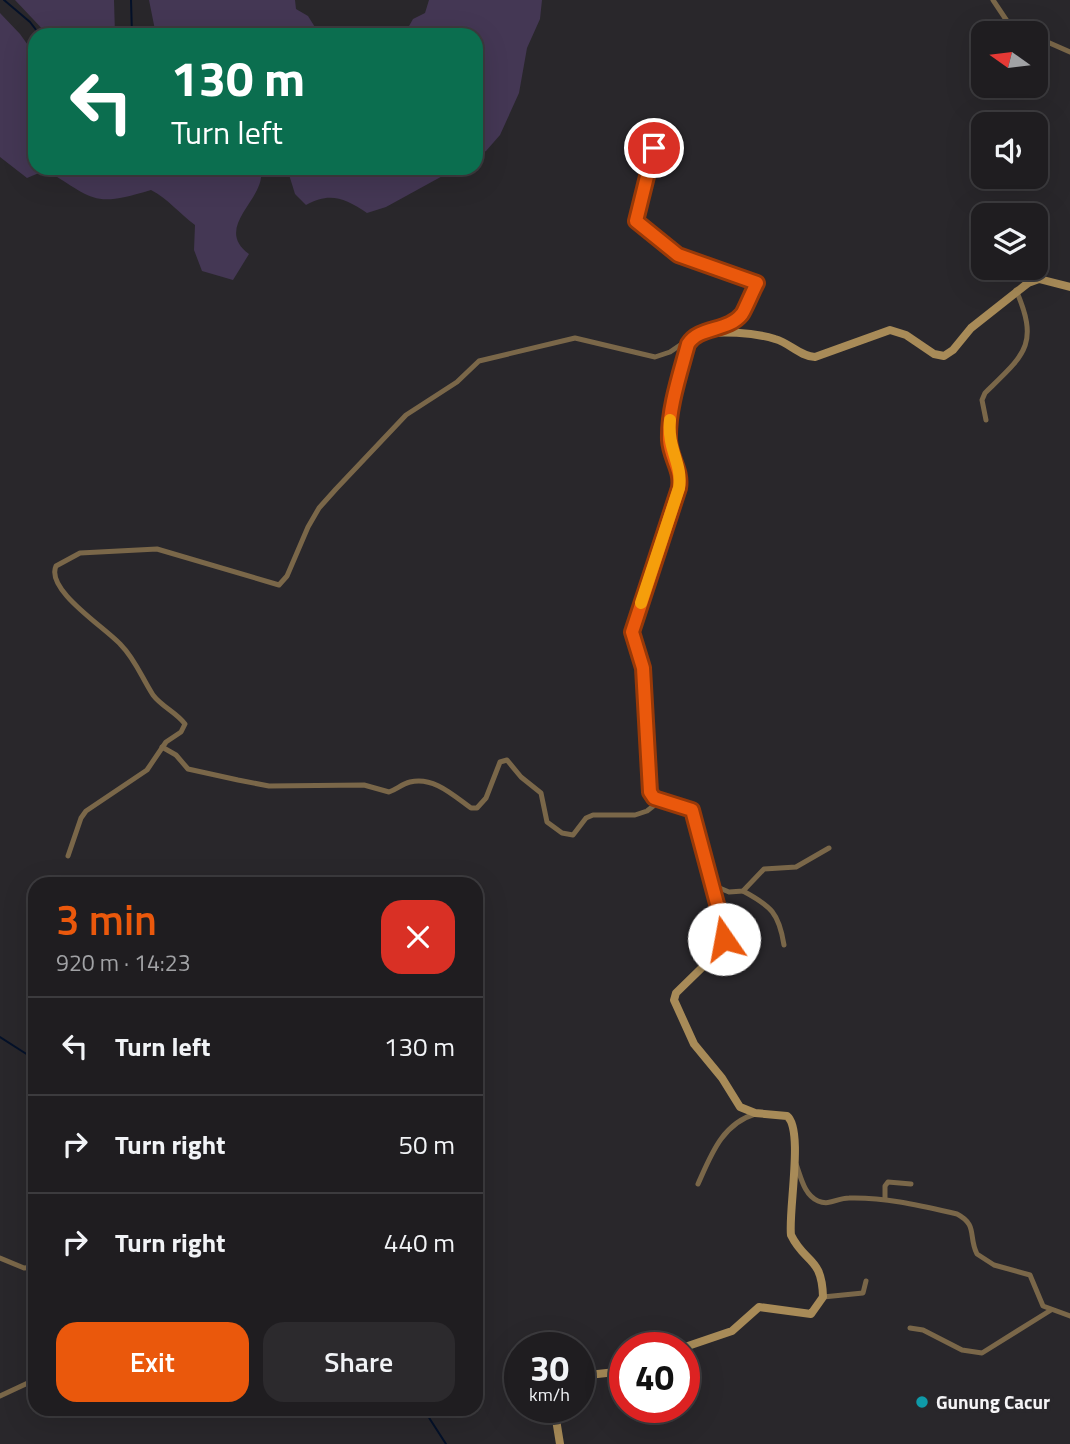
<!DOCTYPE html>
<meta charset="utf-8">
<style>
:root{--surface:#1f1d20;--page:#2c2a2d;--text:#f1f3f6;--muted:#a1a2a5;--line:#3c3b3e;--accent:#ea580c}
body{margin:0;font-family:"Titillium Web",sans-serif;background:var(--page);color:var(--text);height:100vh;display:flex;flex-direction:column;font-size:26px;white-space:nowrap}
*{box-sizing:border-box;margin:0}
p{font-size:23px;color:var(--muted)}
.icon{flex:none;width:38px;height:38px;fill:none;stroke:currentColor;stroke-width:2;stroke-linecap:round;stroke-linejoin:round}
.map{position:relative;flex:1;overflow:hidden}
.sheet{position:absolute;left:28px;top:877px;width:455px;height:539px;display:flex;flex-direction:column;background:var(--surface);border-radius:21px;box-shadow:0 7px 28px #0002,0 0 0 2px var(--line)}
.sheet>*{flex:none}
.guide{position:absolute;left:28px;top:28px;width:455px;height:147px;border-radius:21px;box-shadow:0 7px 28px #0002,0 0 0 2px var(--line);background:#0b6e4f;color:#fff;overflow:hidden}
.needle{width:46px;rotate:284deg}
.tools{position:absolute;left:971px;top:21px;display:grid;gap:14px}
.tools a{display:grid;place-items:center;width:77px;height:77px;border-radius:14px;background:var(--surface);box-shadow:0 7px 28px #0002,0 0 0 2px var(--line);font-size:35px}
.speed{position:absolute;left:504px;top:1332px;display:flex;gap:14px;font-size:35px;font-weight:700;text-align:center}
.speed>*{display:grid;place-content:center;width:91px;height:91px;border-radius:50%;background:var(--surface);box-shadow:0 7px 28px #0002,0 0 0 2px var(--line);line-height:1}
.speed small{font-size:18px;font-weight:400}
.speed .limit{border:10px solid #d22;background:#fff;color:#111}
.pin{position:absolute;display:grid;place-items:center;width:60px;height:60px;color:#fff;margin:-30px;border:4px solid #fff;border-radius:50%;box-shadow:0 2px 7px #0007}
.me{position:absolute;width:77px;margin:-38px;rotate:348deg;stroke-linejoin:round;filter:drop-shadow(0 0 5px #0008)}
.turn{display:flex;align-items:center;gap:24px;height:147px;padding:0 28px;font-size:32px}
.turn .icon{width:91px;height:91px;stroke-width:2.5}
.turn b{display:block;font-size:49px;line-height:60px}
.round{display:grid;place-items:center;flex:none;width:74px;height:74px;border-radius:21px;background:var(--page)}
.headline{display:flex;align-items:center;justify-content:space-between;height:119px;padding:0 28px}
h1{font-size:42px;font-weight:600;line-height:52px;color:var(--accent)}
.action{display:flex;gap:14px;margin-top:auto;padding:14px 28px}
.action a{flex:1;height:80px;border-radius:21px;background:var(--accent);color:#fff;font-size:28px;font-weight:600;line-height:80px;text-align:center}
.action a+a{background:var(--page);color:var(--text)}
ul{padding:0;list-style:none}
li{display:flex;align-items:center;gap:21px;height:98px;padding:0 28px;border-top:2px solid var(--line)}
li div{flex:1}
li b{display:block;font-size:26px}
li em{font-style:normal}
.map>svg:first-child{display:block}
</style>
<div class="map">
<svg width="1070" height="1444" viewBox="0 0 1070 1444">
<rect width="100%" height="100%" fill="#29272b"/>
<g fill="#443754">
<polygon points="15,0 114,0 115,35 48,35"/>
<polygon points="149,0 295,0 296,9 308,16 318,32 316,35 156,35"/>
<polygon points="429,0 542,0 540,19 527,48 519,93 500,135 486,151 476,156 476,35 404,35 413,19 425,13"/>
<path d="M0 13 20 34 35 55V168H260C270 197 211 226 249 254L233 280 202 271 194 250 195 225C179 213 168 199 151 190 92 208 94 199 46 170L27 178 0 157Z"/>
<path d="M287 168H457L386 207 367 213C344 198 330 192 306 205L295 194Z"/>
</g>
<g fill="none" stroke-linecap="round" stroke-linejoin="round">
<g stroke="#041129" stroke-width="2">
<polyline points="4,0 30,22 40,35"/>
<polyline points="131,0 132,35"/>
<polyline points="0,1037 28,1055 35,1055"/>
<polyline points="428,1409 426,1413 446,1444"/>
</g>
<g stroke="#7a6749" stroke-width="5">
<polyline points="993,0 1011,27 1020,33"/>
<polyline points="1036,37 1070,52"/>
<polyline points="654,148 636,221 678,255 757,283 741,316 716,330"/>
<path d="M986 420 982 400 985 393C1024 355 1040 345 1016 290"/>
<path d="M162 747 176 755 188 769 238 780 269 786 364 785 389 792C397 789 402 784 410 782 433 776 453 795 471 808H477L486 798 500 762 507 760 521 777 541 793 547 822 562 833 573 835 586 818 593 815H635L647 811 661 800"/>
<path d="M68 856 81 818 86 811 147 770 166 742 181 732 185 724C176 712 162 707 153 695 142 678 135 659 121 645 106 628 45 590 56 566L80 553 157 549 279 585 287 576 308 527 319 508 336 489 406 415 457 382 479 361 575 338 655 357 670 352 689 339"/>
<polyline points="710,884 729,892 743,891 764,869 796,867 829,848"/>
<path d="M743 891C771 906 779 913 784 945"/>
<path d="M796 1164C801 1177 804 1195 818 1201 830 1206 837 1198 849 1198 886 1197 922 1206 957 1214 978 1225 968 1236 977 1254L994 1265 1030 1275 1043 1306 1070 1316"/>
<path d="M698 1184C711 1155 722 1124 755 1114"/>
<polyline points="885,1199 885,1186 888,1182 911,1184"/>
<polyline points="0,1258 24,1268 35,1267"/>
<polyline points="823,1297 863,1293 866,1281"/>
<polyline points="910,1328 923,1330 962,1350 982,1353 1051,1310"/>
<polyline points="0,1396 30,1382"/>
</g>
<g stroke="#a88b58" stroke-width="8">
<path d="M682 1348 732 1331 759 1307 811 1314 823 1297C822 1256 805 1264 791 1235 788 1212 804 1129 787 1116L755 1113 740 1107 722 1078 694 1044 674 1000 676 993 718 952 724 936 692 810 654 798 650 792 643 668 632 632 679 488C682 470 670 458 669 440 668 409 680 374 688 344L698 334C722 331 752 332 775 339 790 343 799 356 815 357L890 330 906 335 934 354 944 356 953 350 971 328 1028 283 1039 279 1070 287"/>
<polyline points="579,1376 625,1371"/>
<polyline points="554,1407 560,1444"/>
</g>
</g>
<g fill="none" stroke-linecap="round" stroke-linejoin="round">
<g stroke="#983908" stroke-width="18">
<path id="route" d="M654 148 636 221 678 255 757 283C754 288 744 312 742 314 728 332 699 326 688 344 680 374 668 409 669 440 670 458 682 470 679 488L632 632 643 668 650 792 654 798 692 810 724 930V939"/>
</g>
<use href="#route" stroke="#ea580c" stroke-width="12"/>
<path stroke="#f59e0b" stroke-width="12" d="M641 603 679 488C683 464 667 449 670 420"/>
</g>
<circle fill="#0f9aa8" stroke="#29272b" stroke-width="2.5" cx="922" cy="1402" r="7"/>
<g text-anchor="middle" stroke-width="7" stroke-linejoin="round" paint-order="stroke">
<g font-size="19" font-weight="bold" fill="#f5f4f6" stroke="#29272b" text-anchor="start">
<text x="936" y="1409">Gunung Cacur</text>
</g>
</g>
</svg>
<div class="tools">
<a><svg class="needle" viewBox="-14 -14 28 28"><path d="M0-13l5 13h-10z" fill="#e53935"/><path d="M0 13l5-13h-10z" fill="#a1a2a5"/></svg></a>
<a><svg class="icon" aria-label="sound" viewBox="0 0 24 24"><path d="M4 9h4l5-4v14l-5-4H4zM17 9q2 3 0 6"/></svg></a>
<a><svg class="icon" aria-label="layers" viewBox="0 0 24 24"><path d="M12 4l9 5-9 5-9-5zM3 14l9 5 9-5"/></svg></a>
</div>
<div class="speed"><div>30<small>km/h</small></div><div class="limit">40</div></div>
<div class="pin" style="left:654px;top:148px;background:#d93025"><svg class="icon" aria-label="arrive" viewBox="0 0 24 24"><path d="M6 21V4h12l-3 4 3 4H6"/></svg></div>
<svg class="me" style="left:724px;top:939px" viewBox="-20 -20 40 40"><circle r="19" fill="#fff"/><path d="M0-13L10 11 0 6-10 11z" fill="#ea580c"/></svg>
<div class="guide">
<div class="turn"><svg class="icon" aria-label="left" viewBox="0 0 24 24"><path d="M17 20v-9H6M10 6l-5 5 5 5"/></svg><div><b>130 m</b>Turn left</div></div>
</div>
<section class="sheet">
<div class="headline"><div><h1>3 min</h1><p>920 m · 14:23</p></div><a class="round" style="background:#d93025;color:#fff"><svg class="icon" aria-label="close" viewBox="0 0 24 24"><path d="M6 6l12 12M18 6L6 18"/></svg></a></div>
<ul>
<li><svg class="icon" aria-label="left" viewBox="0 0 24 24"><path d="M17 20v-9H6M10 6l-5 5 5 5"/></svg><div><b>Turn left</b></div><em>130 m</em></li>
<li><svg class="icon" aria-label="right" viewBox="0 0 24 24"><path d="M7 20v-9h11M14 6l5 5-5 5"/></svg><div><b>Turn right</b></div><em>50 m</em></li>
<li><svg class="icon" aria-label="right" viewBox="0 0 24 24"><path d="M7 20v-9h11M14 6l5 5-5 5"/></svg><div><b>Turn right</b></div><em>440 m</em></li>
</ul>
<div class="action"><a>Exit</a><a>Share</a></div>
</section>
</div>
